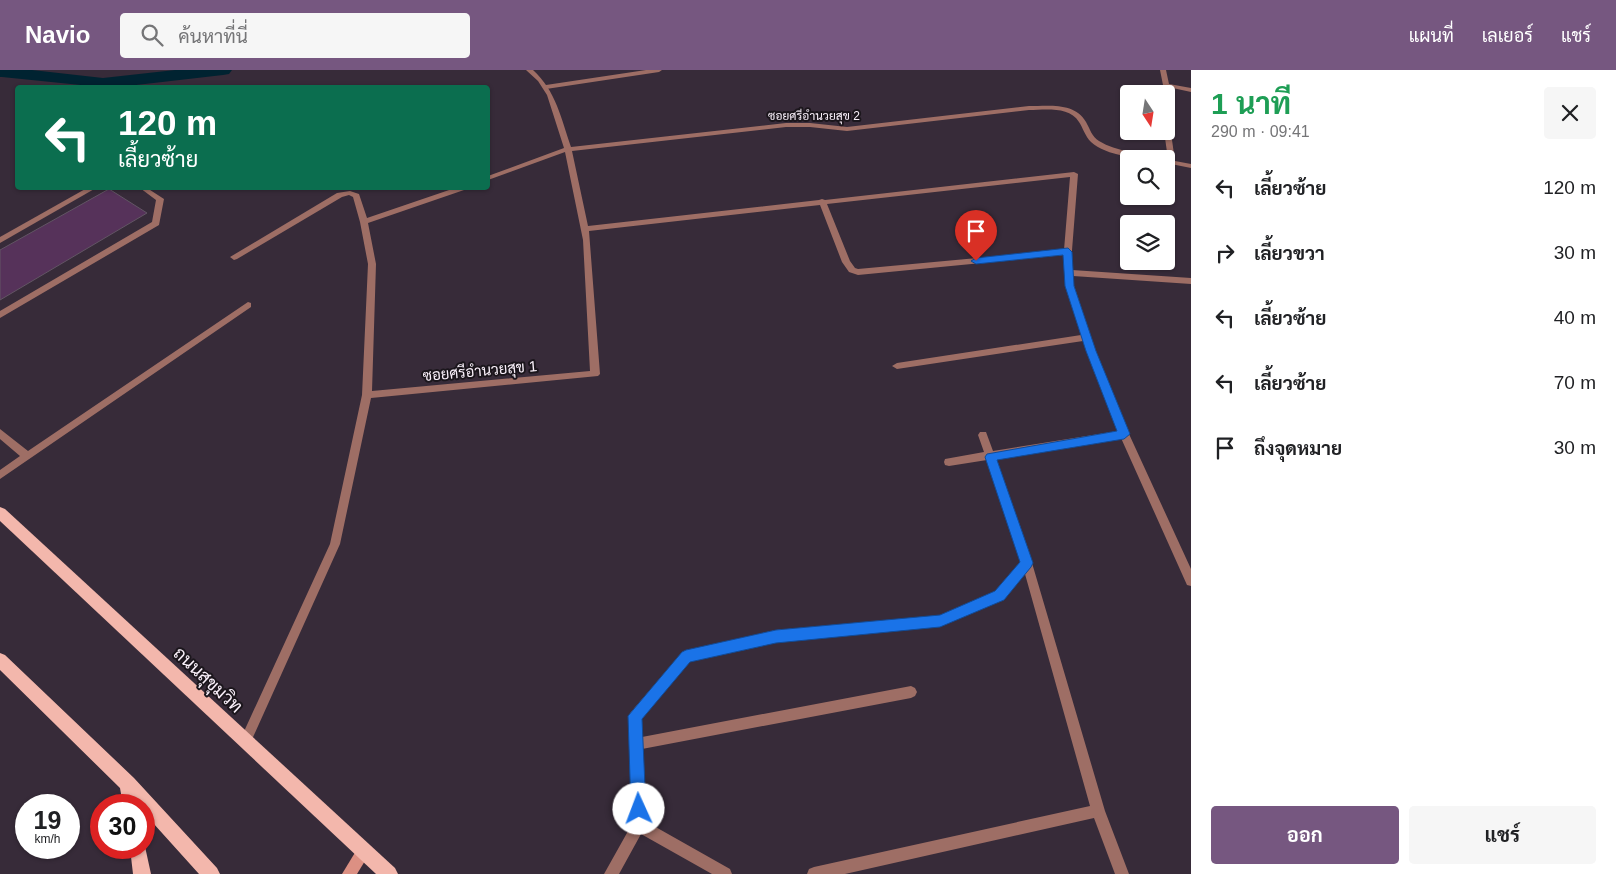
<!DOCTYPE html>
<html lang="th">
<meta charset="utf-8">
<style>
:root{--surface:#fff;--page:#f6f6f6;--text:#202124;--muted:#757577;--accent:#765780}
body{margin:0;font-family:Helvetica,Sarabun,sans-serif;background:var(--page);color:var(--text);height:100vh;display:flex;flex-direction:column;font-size:19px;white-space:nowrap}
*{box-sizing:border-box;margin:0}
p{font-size:16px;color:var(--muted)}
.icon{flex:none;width:28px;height:28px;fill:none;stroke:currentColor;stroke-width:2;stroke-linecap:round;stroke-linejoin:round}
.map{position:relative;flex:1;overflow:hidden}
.side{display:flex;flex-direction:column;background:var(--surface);width:425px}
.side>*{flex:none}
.guide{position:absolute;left:15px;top:15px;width:475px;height:105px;border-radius:5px;box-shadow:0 1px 4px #0004;background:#0b6e4f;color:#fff;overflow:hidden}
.needle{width:32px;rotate:168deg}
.tools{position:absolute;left:1120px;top:15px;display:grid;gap:10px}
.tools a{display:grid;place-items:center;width:55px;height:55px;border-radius:5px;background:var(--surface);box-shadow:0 1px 4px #0004;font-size:25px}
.speed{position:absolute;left:15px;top:724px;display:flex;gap:10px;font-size:25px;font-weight:700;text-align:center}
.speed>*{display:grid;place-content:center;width:65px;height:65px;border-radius:50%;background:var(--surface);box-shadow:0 1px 4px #0004;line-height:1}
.speed small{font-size:12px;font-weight:400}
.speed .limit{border:8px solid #d22;background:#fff;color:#111}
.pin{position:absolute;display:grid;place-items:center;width:42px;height:42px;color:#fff;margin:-51px -21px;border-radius:50% 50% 50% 0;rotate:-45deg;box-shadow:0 0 5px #0007}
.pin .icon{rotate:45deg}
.me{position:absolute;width:55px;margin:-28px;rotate:358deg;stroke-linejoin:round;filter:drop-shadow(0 0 4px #0008)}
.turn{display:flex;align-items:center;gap:18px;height:105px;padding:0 20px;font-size:22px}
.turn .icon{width:65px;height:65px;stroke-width:2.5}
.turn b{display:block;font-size:35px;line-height:42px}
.round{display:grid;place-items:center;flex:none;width:52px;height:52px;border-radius:5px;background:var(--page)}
.head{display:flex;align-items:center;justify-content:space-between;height:85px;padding:0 20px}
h1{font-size:30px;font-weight:700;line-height:38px;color:#1e9e55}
.button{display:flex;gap:10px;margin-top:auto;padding:10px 20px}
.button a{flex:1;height:58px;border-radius:5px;background:var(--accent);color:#fff;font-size:20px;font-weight:700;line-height:58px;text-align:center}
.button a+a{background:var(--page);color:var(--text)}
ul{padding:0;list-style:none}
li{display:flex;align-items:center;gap:15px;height:65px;padding:0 20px}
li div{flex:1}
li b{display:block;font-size:19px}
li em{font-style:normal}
header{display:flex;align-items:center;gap:30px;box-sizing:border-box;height:70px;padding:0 25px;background:var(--accent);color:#fff}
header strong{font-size:24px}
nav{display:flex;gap:28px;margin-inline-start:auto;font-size:18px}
.search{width:350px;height:45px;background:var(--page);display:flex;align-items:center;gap:12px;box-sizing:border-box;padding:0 18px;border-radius:5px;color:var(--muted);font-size:19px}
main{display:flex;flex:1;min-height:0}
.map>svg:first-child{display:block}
</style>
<header>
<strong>Navio</strong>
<div class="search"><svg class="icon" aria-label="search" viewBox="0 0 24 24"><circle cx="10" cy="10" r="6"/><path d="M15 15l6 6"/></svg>ค้นหาที่นี่</div>
<nav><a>แผนที่</a><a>เลเยอร์</a><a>แชร์</a></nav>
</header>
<main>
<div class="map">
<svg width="1191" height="804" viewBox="0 0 1191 804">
<rect width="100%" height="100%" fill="#372b39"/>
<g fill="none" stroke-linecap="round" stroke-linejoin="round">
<polygon fill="#002331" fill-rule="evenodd" points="0,0 32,0 103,8 175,0 232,0 229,4 223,5 110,18 2,7 0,7"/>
</g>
<polygon fill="#56325a" stroke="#625564" points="109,119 147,143 0,230 0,180"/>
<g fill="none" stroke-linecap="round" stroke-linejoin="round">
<g fill="#9e6e65" fill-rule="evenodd">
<polygon points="646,0 662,0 659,2 546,19 543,17 546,15"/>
<polygon points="87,118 96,118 0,173 0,167"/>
<polygon points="140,118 147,118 164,129 159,155 0,248 0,241 152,152 156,130"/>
<polygon points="248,232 251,233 251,237 0,409 0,400 20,386 0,369 0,359 28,381"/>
</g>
<g fill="#9e6e65" fill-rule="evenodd">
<path d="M526 0H533C556 21 561 48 571 77L786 53H810L847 57 1029 36C1049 36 1075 32 1086 52 1090 59 1092 67 1099 71 1117 82 1139 83 1160 87V89C1140 89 1106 86 1091 72 1085 66 1083 58 1079 52 1069 36 1045 40 1029 40L847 61 810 57H786L572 81 588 156 819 130 822 129 825 130 1074 102 1078 104 1071 193 1072 200 1191 208V214L1073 206 1074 216 1095 281 1129 364 1191 499V516L1187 515 1121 368 996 389 1032 493 1105 741 1129 804H1115L1094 748 845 804H807L809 799 814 797 1090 736 1025 504 1004 529 941 556 776 572 689 592 641 648 642 667 911 616 915 618 917 622 915 626 911 628 642 679 645 751 730 799 732 804H712L641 764 619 804H604L632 754 629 646 631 642 682 583 686 581 776 560 941 546 996 521 1021 492 987 390 949 396 945 395 944 392 945 389 984 382 978 365 980 362H986L993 381 1118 361 1083 271 897 299 892 296 897 293 1081 265 1066 216 1064 185 858 205 849 202 842 192 820 135 589 161 600 304 598 306 371 328 340 474 249 676 245 678 241 676 239 672 241 668 330 474 362 325 368 194 360 152 353 127 349 125 342 127 237 189 234 190 230 187 337 123 350 121 359 124 367 148 455 118H464V120L368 153 376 194 372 321 590 301 583 170 565 82 488 110V106L564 78 547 25 538 11ZM1070 107 1064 180 858 199 855 198 850 191 827 134Z"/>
<polygon points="1160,0 1166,0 1169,14 1191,18 1191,22 1168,17 1166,24 1160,24 1163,15"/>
<polygon points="1166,47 1169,49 1175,91 1191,94 1191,98 1166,93 1166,89 1168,89 1164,61 1166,61"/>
</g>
<polygon fill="#dc9083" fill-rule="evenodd" points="364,774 369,776 371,781 357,804 342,804 359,776"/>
<g fill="#f3b7ac" fill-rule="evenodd">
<polygon points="0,437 5,439 395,798 398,804 376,804 0,451"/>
<polygon points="0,583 5,585 134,708 217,798 220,804 199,804 144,743 144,735 123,735 120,718 0,600"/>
<polygon points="144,772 151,804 133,804 130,778 144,778"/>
</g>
</g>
<polygon fill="#1a73e8" stroke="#114b97" points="1068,178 1072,182 1074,216 1096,281 1130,364 1124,369 997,390 1033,493 1031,497 1004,530 940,557 776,573 690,592 642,649 646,739 644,744 639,747 634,744 631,739 628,646 682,582 686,580 776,560 940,545 995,521 1020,492 985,387 987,384 1117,361 1086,281 1065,216 1063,185 976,194 971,191 976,188"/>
<g text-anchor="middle" stroke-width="4" stroke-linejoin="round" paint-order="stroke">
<g font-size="12" fill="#f9f0fa" stroke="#1b161c">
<text x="814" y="50">ซอยศรีอำนวยสุข 2</text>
</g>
<g font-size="15" fill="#f9f0fa" stroke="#1b161c">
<text transform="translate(480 301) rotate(-5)" y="5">ซอยศรีอำนวยสุข 1</text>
</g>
<g font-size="18" fill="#f9f0fa" stroke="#1b161c">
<text transform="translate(208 610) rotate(43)" y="6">ถนนสุขุมวิท</text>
</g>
</g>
</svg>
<div class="tools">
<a><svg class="needle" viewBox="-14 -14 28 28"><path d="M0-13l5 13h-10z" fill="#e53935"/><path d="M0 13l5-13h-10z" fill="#757577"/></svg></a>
<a><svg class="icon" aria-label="search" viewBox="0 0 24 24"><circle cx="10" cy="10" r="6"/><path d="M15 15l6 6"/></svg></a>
<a><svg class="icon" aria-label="layers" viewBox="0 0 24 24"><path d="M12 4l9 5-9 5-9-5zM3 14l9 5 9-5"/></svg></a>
</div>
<div class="speed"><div>19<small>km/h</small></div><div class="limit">30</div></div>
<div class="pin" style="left:976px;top:191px;background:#d93025"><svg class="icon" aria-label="arrive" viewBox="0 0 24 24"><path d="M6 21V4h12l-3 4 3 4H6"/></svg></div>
<svg class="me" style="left:639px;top:739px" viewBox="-20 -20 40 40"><circle r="19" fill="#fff"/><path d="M0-13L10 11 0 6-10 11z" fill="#1a73e8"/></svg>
<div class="guide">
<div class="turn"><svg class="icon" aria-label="left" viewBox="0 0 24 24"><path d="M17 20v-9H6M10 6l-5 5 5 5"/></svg><div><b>120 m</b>เลี้ยวซ้าย</div></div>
</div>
</div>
<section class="side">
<div class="head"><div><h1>1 นาที</h1><p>290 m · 09:41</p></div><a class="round"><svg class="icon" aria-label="close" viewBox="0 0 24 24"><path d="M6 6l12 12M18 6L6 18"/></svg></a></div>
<ul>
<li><svg class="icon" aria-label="left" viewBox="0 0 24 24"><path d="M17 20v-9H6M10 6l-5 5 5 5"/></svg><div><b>เลี้ยวซ้าย</b></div><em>120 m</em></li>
<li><svg class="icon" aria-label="right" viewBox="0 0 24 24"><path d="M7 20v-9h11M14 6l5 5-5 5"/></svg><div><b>เลี้ยวขวา</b></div><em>30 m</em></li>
<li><svg class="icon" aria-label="left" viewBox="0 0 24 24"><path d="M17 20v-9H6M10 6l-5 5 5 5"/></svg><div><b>เลี้ยวซ้าย</b></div><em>40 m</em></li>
<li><svg class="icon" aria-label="left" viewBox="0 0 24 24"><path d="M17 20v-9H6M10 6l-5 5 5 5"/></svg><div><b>เลี้ยวซ้าย</b></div><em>70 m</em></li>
<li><svg class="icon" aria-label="arrive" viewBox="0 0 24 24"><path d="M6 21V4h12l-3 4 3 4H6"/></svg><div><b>ถึงจุดหมาย</b></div><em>30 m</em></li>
</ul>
<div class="button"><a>ออก</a><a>แชร์</a></div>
</section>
</main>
